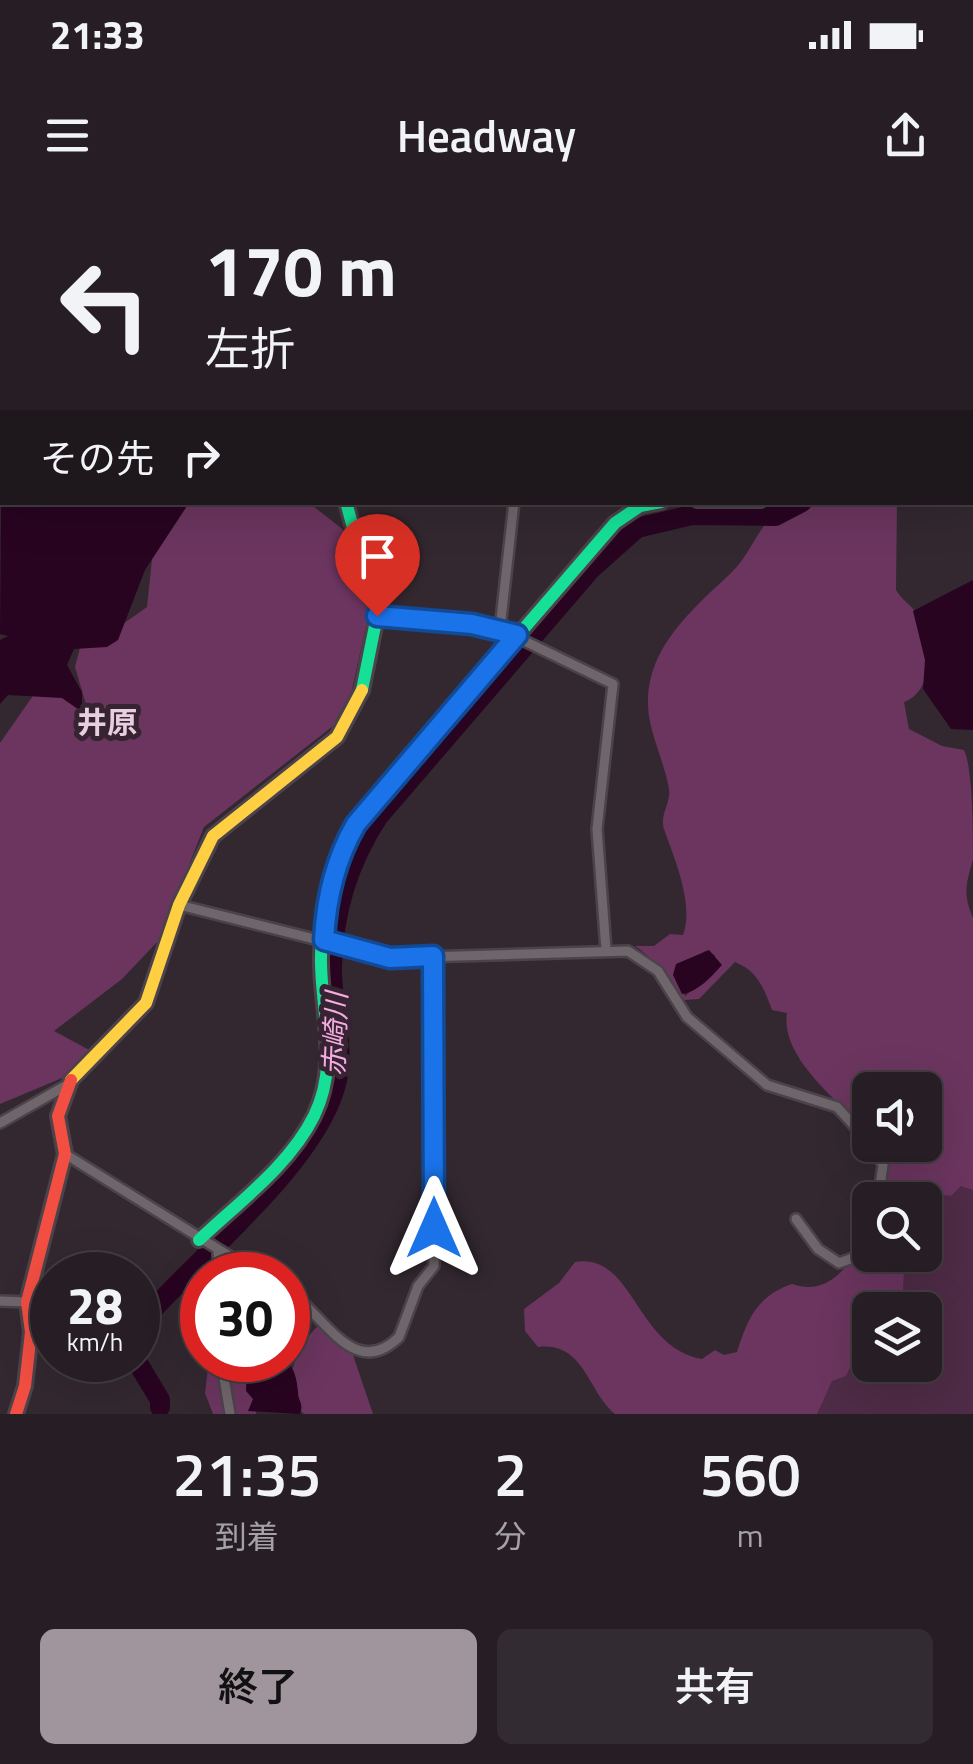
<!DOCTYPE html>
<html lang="ja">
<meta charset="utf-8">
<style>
:root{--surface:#261e24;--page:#322b31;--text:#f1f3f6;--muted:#a4a2a6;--line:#423c41;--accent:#a1959d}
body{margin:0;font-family:"Titillium Web","Noto Sans JP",sans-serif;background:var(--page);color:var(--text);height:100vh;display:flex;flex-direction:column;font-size:38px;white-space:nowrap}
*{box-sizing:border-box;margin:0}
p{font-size:32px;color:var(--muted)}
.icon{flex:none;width:55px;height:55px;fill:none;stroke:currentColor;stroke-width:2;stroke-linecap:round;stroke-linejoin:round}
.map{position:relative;height:1214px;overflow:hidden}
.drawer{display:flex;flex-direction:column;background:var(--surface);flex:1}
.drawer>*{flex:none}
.banner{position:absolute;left:0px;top:0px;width:975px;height:305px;box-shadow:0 10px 40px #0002,0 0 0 2px var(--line);background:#261e24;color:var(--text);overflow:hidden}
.tools{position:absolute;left:852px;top:872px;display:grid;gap:20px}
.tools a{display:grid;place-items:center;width:90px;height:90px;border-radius:15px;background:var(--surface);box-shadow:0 10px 40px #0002,0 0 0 2px var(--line);font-size:50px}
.speed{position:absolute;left:30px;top:1052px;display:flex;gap:20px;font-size:50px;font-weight:700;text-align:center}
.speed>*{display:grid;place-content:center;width:130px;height:130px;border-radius:50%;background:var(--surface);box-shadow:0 10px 40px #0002,0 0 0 2px var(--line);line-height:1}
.speed small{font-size:25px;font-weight:400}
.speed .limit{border:15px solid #d22;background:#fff;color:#111}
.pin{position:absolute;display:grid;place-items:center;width:85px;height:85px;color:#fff;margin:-102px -42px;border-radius:50% 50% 50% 0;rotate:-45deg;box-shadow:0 0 10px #0007}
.pin .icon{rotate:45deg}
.me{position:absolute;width:110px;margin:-55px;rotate:0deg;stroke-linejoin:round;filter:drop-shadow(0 0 8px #0008)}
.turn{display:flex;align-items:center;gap:35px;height:210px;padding:0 40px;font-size:45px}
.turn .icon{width:130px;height:130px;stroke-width:2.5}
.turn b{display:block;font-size:70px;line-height:85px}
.then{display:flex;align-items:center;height:95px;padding:0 40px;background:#0003;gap:20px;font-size:38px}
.eta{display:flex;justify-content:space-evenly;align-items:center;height:170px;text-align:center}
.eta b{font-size:60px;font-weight:600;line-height:70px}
.button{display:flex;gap:20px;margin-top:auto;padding:20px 40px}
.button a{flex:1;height:115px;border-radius:15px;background:var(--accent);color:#111;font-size:40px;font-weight:600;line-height:115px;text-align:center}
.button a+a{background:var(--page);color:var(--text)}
.status{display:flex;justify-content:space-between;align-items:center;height:70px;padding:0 50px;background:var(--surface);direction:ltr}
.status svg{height:28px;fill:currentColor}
header{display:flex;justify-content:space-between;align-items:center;height:130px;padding:0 40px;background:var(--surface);font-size:45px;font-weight:600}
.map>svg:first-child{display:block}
</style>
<div class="status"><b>21:33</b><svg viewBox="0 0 49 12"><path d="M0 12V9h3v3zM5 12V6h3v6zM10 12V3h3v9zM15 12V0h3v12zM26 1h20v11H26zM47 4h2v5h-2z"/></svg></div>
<header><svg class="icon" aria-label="menu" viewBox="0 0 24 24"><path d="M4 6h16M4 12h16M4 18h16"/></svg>Headway<svg class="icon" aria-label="share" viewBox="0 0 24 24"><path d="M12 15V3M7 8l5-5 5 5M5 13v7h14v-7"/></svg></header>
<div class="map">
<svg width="973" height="1214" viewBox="0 0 973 1214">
<rect width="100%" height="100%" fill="#332830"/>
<path fill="#4e2b46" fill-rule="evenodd" d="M973 958V1214H778L889 1055H925V1000ZM870 1110H925V1165H870Z"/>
<g fill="#6b355f" fill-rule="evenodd">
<polygon points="0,0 86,2 2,2 0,244"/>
<polygon points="176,303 309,303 354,338 369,412 352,490 333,526 204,627 159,740 122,779 54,831 93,852 74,873 0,904 0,543 37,490 73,496 90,518 75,467 83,436 106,436 147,407 153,350"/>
<path d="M795 303H897L896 390C902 400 911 405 918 415 934 438 935 491 904 502L909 529 942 546 964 550C973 568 973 636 973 659 967 682 962 692 973 718V990L961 986 951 996 938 994 926 1006 925 1029V1000H875L885 957 879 945H925V890H870V934C842 904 780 859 787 813L772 810C764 789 758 771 735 762L699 799 685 800C664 785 664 765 635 746H654L670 734 683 735C694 706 676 662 665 632 658 615 671 605 669 589 665 566 655 545 650 522 637 457 687 414 730 374 756 350 757 317 795 303ZM705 751 715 755 712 774 685 796 675 778Z"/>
<path d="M870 1022V1055H911L904 1069 902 1110H870V1148L857 1152 846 1176 832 1181 817 1214H615C588 1192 584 1141 538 1147L525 1131 524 1109 559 1083 575 1062C634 1052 635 1147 702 1159L715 1150 724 1155 737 1152C747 1121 756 1096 792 1084 834 1099 858 1054 870 1022Z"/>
<path d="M322 1122 352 1152 373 1214H304C275 1189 299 1141 322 1122Z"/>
<polygon points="209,1160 252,1160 256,1214 213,1214 205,1193"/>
</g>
<g fill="#280421">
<polygon points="2,198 2,302 189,303 145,370 118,440 107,447 74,449 67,465 82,492 82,512 62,498 8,495 0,504 0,440 8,436 0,434"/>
<polygon points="973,380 973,530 951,529 923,489 925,460 913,411"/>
<path d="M709 750 722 765C712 776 698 792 682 794L673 775 676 764Z"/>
<path d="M247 1160C282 1160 295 1155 298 1192 298 1202 304 1202 300 1214L248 1211 253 1199 246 1191Z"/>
</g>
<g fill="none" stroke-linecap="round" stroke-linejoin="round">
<polyline stroke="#280421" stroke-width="4" points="155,1214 160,1207"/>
<g stroke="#280421" stroke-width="20">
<polyline points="925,0 926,2"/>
<path d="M138 1126C194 1060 311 969 335 888 347 847 331 807 332 767 333 712 348 663 378 617L591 369 637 328 692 315 775 316 802 302"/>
<polyline points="136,1160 160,1200 160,1207"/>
</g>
<g stroke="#4c434a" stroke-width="14">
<g id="street">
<polyline points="917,0 918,2"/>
<polyline points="381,2 381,0"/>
<polyline points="553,2 553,0"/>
<polyline points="697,302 761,302"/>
<polyline points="377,416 500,429 613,484 597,629 606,750"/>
<polyline points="500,429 514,302"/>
<polyline points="179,705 390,758 628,751 658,771 687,817 767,885 837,907 870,943"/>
<polyline points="0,923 67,885"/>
<polyline points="872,945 883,965 878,1000"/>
<polyline points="65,954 260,1075"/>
<polyline points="796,1019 818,1049 839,1063 861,1055 870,1033"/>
<polyline points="218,1052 219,1075"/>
<path d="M288 1091C324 1113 353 1182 399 1137L418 1086 434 1066 433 756"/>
<polyline points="0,1101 27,1102"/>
<polyline points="221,1160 230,1214"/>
</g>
</g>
<g stroke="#4c434a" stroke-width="18">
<g id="fast">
<polyline points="346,302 377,416 362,490"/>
<path d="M199 1040C239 1002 289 966 314 916 339 865 322 817 321 764 320 715 334 667 356 623L615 323 640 306 661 302"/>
</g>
</g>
<g stroke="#4c434a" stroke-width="18">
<polyline id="slow" points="71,880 146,803 179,705 213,636 337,537 362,490"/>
</g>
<g stroke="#4c434a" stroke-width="18">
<polyline id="jam" points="16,1214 25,1186 31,1132 27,1102 65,954 58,916 71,880"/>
</g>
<use href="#street" stroke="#6f666c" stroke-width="9"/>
<use href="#fast" stroke="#16e098" stroke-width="12"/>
<use href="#slow" stroke="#ffcf43" stroke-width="12"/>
<use href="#jam" stroke="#f24e42" stroke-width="12"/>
</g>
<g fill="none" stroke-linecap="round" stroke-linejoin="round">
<g stroke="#114b97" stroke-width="25">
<path id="route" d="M377 416 472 424 517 435 356 624C335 660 326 698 324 740L390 758 433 756 434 1028"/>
</g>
<use href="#route" stroke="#1a73e8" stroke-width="18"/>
</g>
<g text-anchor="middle" stroke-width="10" stroke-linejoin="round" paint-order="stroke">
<g font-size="28" font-style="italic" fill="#f5ace2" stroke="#372432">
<text transform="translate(335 834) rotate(-88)" y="10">赤崎川</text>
</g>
<g font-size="30" font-weight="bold" fill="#e7cee0" stroke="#372432">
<text x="107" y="533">井原</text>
</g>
</g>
</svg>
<div class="tools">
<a><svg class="icon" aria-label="sound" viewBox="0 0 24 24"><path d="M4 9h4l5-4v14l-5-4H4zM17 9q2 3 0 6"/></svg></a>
<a><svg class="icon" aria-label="search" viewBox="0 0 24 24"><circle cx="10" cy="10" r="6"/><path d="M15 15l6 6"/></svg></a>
<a><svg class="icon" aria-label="layers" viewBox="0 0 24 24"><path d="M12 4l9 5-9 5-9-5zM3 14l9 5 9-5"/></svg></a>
</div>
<div class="speed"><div>28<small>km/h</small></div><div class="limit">30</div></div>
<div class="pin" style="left:377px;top:416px;background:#d93025"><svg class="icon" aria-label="arrive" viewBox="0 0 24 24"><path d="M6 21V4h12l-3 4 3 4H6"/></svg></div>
<svg class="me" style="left:434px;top:1028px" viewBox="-20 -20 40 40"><path d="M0-17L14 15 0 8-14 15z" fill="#1a73e8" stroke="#fff" stroke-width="4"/></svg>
<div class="banner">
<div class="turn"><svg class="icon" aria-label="left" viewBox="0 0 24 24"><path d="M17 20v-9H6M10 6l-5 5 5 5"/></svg><div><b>170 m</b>左折</div></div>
<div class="then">その先<svg class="icon" aria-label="right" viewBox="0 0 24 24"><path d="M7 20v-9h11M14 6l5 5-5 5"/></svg></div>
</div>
</div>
<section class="drawer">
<div class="eta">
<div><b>21:35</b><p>到着</p></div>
<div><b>2</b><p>分</p></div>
<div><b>560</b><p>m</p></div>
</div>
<div class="button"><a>終了</a><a>共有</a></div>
</section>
